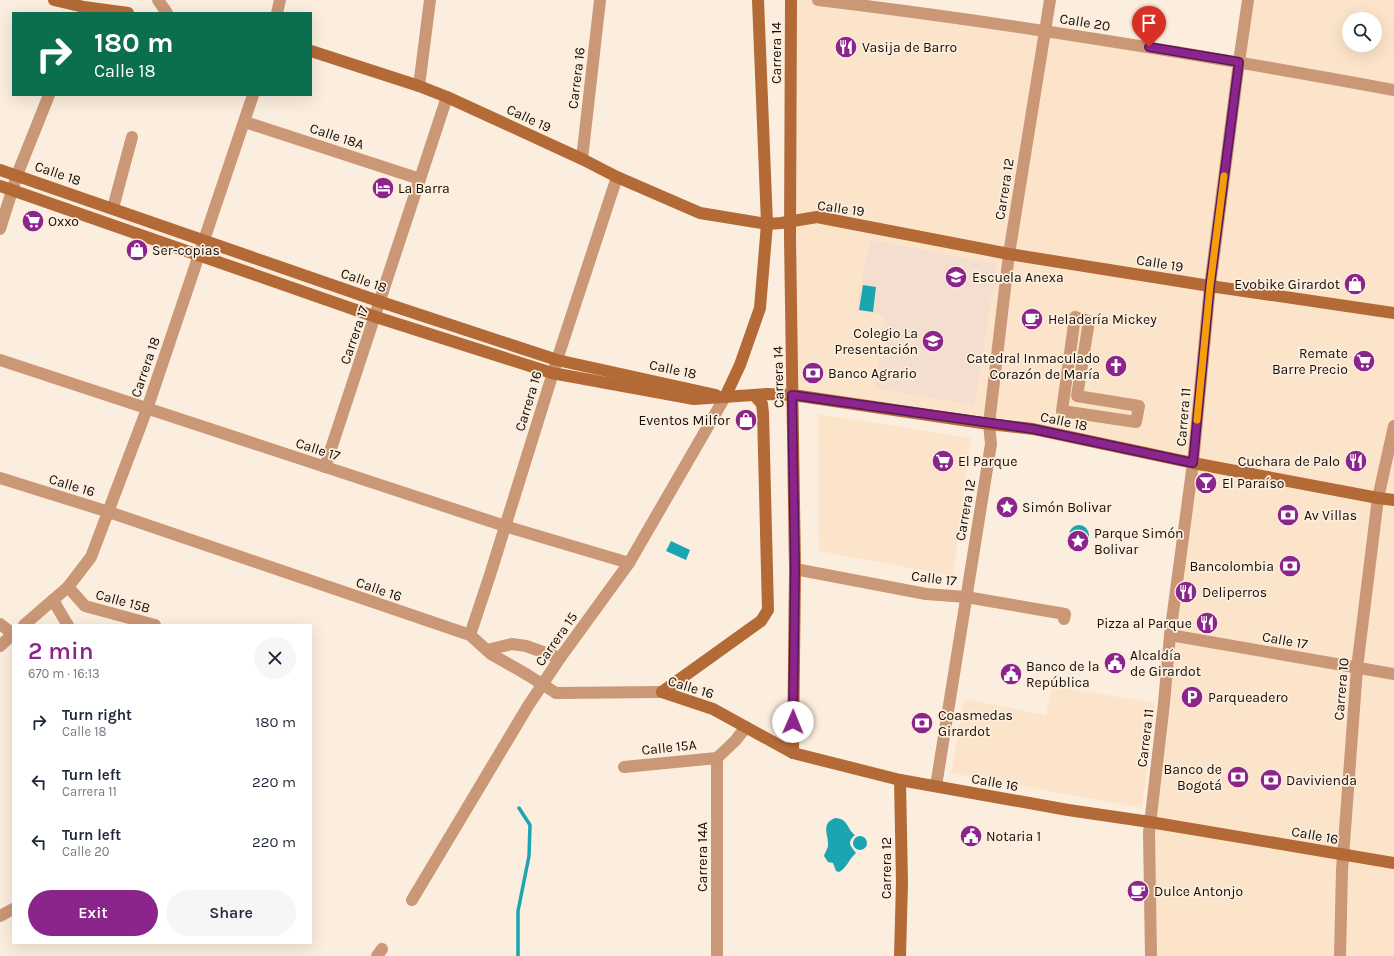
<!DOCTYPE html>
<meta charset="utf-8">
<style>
:root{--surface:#fff;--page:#f6f6f7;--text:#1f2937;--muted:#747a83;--accent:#8b258c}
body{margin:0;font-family:Karla,sans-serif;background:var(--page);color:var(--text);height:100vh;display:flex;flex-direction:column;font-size:15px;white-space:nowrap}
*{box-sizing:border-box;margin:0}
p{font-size:13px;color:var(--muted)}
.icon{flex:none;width:22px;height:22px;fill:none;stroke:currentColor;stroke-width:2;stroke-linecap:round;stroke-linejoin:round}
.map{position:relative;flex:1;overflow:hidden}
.details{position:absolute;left:12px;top:624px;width:300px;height:320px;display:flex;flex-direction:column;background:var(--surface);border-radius:0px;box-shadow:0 4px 16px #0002}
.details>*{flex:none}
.banner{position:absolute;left:12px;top:12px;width:300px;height:84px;border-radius:0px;box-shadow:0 4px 16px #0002;background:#0b6e4f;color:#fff;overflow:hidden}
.tools{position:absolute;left:1342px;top:12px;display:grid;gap:8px}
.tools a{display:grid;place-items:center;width:40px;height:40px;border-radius:50%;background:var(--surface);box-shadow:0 4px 16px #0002;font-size:20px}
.pin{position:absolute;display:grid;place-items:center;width:34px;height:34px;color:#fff;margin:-41px -17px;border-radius:50% 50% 50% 0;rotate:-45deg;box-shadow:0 0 4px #0007}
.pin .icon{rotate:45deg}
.me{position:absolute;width:44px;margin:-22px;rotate:1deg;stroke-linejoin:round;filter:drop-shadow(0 0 3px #0008)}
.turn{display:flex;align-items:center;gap:14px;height:84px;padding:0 16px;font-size:18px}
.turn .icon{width:52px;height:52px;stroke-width:2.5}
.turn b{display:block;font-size:28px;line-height:34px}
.round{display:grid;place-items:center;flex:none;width:42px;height:42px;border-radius:21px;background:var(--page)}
.head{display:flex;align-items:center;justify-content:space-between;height:68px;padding:0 16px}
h1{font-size:24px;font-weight:600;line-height:30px;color:var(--accent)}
.button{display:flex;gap:8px;margin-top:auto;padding:8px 16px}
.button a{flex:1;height:46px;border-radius:24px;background:var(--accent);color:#fff;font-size:16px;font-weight:600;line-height:46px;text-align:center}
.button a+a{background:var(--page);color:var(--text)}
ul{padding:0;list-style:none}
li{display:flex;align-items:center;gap:12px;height:60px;padding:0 16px}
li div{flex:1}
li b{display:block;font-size:15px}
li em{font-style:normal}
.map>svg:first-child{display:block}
</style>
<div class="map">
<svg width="1394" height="956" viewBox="0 0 1394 956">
<rect width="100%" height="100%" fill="#fceede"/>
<g fill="#fce4ca" fill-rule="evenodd">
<path d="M791 0H814L1238 62 1248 0H1394V956H1151L1149 838 1193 463 988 423 794 394ZM1349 19H1375V45H1349Z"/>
<polygon points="818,414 971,438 953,576 819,551"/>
<polygon points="1052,686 1155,703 1142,808 951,773 964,699 1046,715"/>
</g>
<polygon fill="#f3ded0" points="870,240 997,264 974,405 875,388 885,315 856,310"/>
<g fill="#1aa5b0">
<polygon points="863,285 876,287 873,312 859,310"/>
<circle cx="1079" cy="535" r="10"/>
<polygon points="671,541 690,550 686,560 666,551"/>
<path d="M835 818C849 819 846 828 855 835 846 843 851 846 856 853 849 859 846 869 839 872L836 871 833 863 828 862 824 856C825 852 827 850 828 846 829 835 820 824 835 818Z"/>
<circle cx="860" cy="843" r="7"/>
</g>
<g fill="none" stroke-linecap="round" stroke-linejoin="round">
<polyline stroke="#1aa5b0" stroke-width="3.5" points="518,956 518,911 529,856 530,825 519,808"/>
<g stroke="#ca9777" stroke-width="12">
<polyline points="158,0 167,13"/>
<path d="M818 0C1011 23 1203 55 1394 90"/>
<polyline points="277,13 280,0"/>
<polyline points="419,86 430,0"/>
<polyline points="245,122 420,179"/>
<polyline points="582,159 600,0"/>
<polyline points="113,208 132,137"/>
<polyline points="0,229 17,175 49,95"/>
<polygon points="1075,317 1089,321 1077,396 1139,406 1136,422 1062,411"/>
<polyline points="0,360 505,526 629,563"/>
<polyline points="325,467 447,97"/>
<polyline points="0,478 109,512 470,635 491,654 526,674"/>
<polyline points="795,569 926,594 966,597 1065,614 1064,619"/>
<polyline points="68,587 85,606 155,625"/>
<polyline points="53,600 67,624 68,625"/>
<polyline points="0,624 13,634 0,646"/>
<polyline points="24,625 68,587 91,557 147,409 253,95"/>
<polyline points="470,635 490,575 557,360 617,177"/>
<polyline points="1170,635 1394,674"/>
<polyline points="487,650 512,644 526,646 560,658"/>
<polyline points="556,693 662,692"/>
<polyline points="717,758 717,956"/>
<polyline points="717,758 735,741 746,727"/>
<polyline points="624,767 717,758"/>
<polyline points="936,786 991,444 989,424 1009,254 1050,0"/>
<polyline points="412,900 528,706 560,658 629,563 725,397"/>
<polyline points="0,916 13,909"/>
<polyline points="377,956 382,949"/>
<polyline points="1151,956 1149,833 1164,703 1170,635 1193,463 1210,286 1239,62 1248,0"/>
<polyline points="1340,956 1342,870 1357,668 1378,498 1394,426"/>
</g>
<g stroke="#b36a37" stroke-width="12">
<polyline points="54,0 84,7 128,13"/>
<polyline points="791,0 790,238 795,569 793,753"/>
<polyline points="311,51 419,86 447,97 582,159 617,177 700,213 767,224 781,223 817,217 1009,254 1210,286 1394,313"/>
<polyline points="0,170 381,302 557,360 716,395"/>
<polyline points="0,186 376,317 552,373 694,399 767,394 793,395 989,424 1033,429 1193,463 1378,498 1394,500"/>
<polyline points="725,397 740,365 760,308 767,224 758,0"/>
<polyline points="662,692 713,709 793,753 900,780 1068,810 1150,822 1394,863"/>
<polyline points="662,692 761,621 768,610 763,413 762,404 754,395"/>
<polyline points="900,780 902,883 900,956"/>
</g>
<polyline stroke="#ca9777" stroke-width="12" points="526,674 556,693"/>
</g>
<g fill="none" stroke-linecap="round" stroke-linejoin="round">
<g stroke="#5a185b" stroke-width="10">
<polyline id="route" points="793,722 795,569 792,395 1033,429 1193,463 1210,286 1239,62 1149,47"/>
</g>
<use href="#route" stroke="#8b258c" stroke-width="7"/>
<polyline stroke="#f59e0b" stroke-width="7" points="1197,420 1210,286 1224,176"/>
</g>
<defs>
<g id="restaurant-disc" transform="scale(1.15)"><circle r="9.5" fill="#8b258c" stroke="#fceede"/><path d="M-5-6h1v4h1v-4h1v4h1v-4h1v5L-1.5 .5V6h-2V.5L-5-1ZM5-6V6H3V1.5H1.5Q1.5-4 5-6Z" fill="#fff"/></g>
<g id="hotel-disc" transform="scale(1.15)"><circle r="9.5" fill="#8b258c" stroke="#fceede"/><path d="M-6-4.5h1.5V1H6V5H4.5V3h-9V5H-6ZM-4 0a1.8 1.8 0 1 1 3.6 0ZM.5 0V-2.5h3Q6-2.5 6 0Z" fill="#fff"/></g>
<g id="supermarket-disc" transform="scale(1.15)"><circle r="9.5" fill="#8b258c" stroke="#fceede"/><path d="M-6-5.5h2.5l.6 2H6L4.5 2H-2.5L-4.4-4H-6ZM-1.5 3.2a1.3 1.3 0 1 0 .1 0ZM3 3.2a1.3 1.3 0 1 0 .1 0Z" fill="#fff"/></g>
<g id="shop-disc" transform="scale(1.15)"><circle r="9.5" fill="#8b258c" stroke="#fceede"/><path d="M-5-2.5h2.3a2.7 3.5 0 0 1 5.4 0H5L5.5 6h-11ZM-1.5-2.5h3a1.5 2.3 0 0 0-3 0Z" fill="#fff"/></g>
<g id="school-disc" transform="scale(1.15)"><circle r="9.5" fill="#8b258c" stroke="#fceede"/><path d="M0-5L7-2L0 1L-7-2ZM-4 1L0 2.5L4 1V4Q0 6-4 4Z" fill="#fff"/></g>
<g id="cafe-disc" transform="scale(1.15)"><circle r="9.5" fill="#8b258c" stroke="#fceede"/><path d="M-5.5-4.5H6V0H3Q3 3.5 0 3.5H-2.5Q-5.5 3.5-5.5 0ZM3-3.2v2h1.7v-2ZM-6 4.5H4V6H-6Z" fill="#fff"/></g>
<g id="church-disc" transform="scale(1.15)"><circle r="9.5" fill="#8b258c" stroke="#fceede"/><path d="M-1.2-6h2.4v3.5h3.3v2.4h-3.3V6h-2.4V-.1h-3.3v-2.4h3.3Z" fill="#fff"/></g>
<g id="bank-disc" transform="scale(1.15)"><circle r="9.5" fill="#8b258c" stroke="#fceede"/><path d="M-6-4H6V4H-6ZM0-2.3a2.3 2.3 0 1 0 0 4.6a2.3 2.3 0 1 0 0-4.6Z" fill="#fff"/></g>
<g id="bar-disc" transform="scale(1.15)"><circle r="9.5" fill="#8b258c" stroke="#fceede"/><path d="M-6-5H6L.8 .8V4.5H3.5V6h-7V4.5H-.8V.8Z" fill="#fff"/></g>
<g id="sight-disc" transform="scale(1.15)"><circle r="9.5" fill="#8b258c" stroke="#fceede"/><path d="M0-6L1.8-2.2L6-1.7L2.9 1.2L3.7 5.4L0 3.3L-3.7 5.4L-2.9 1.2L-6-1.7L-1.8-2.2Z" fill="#fff"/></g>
<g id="civic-disc" transform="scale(1.15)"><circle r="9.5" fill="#8b258c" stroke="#fceede"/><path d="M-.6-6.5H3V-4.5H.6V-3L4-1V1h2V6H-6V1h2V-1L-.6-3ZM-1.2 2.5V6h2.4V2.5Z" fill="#fff"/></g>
<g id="parking-disc" transform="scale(1.15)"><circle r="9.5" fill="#8b258c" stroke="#fceede"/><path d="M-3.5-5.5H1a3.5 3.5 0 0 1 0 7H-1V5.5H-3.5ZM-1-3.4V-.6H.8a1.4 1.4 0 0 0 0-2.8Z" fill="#fff"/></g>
</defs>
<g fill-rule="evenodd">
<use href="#restaurant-disc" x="846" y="47"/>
<use href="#hotel-disc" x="383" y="188"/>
<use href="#supermarket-disc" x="33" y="221"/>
<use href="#shop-disc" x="137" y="250"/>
<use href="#school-disc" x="956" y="277"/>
<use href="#shop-disc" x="1355" y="284"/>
<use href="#cafe-disc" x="1032" y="319"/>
<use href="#school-disc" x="933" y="341"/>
<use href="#supermarket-disc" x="1364" y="361"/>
<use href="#church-disc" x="1116" y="366"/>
<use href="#bank-disc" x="813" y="373"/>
<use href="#shop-disc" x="746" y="420"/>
<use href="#supermarket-disc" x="943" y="461"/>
<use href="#restaurant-disc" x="1356" y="461"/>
<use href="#bar-disc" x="1206" y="483"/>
<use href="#sight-disc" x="1007" y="507"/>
<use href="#bank-disc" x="1288" y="515"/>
<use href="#sight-disc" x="1078" y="541"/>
<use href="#bank-disc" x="1290" y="566"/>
<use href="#restaurant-disc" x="1186" y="592"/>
<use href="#restaurant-disc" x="1207" y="623"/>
<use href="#civic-disc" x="1115" y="663"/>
<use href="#civic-disc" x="1011" y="674"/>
<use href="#parking-disc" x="1192" y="697"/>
<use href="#bank-disc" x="922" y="723"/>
<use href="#bank-disc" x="1238" y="777"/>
<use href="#bank-disc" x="1271" y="780"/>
<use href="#civic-disc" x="971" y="836"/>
<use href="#cafe-disc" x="1138" y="891"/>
</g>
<g text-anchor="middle" stroke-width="3.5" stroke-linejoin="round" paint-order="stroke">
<g font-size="14" fill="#170f06" stroke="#fceede">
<text transform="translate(1085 22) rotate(9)" y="5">Calle 20</text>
<text transform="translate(776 53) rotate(-90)" y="5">Carrera 14</text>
<text transform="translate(576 78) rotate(-83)" y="5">Carrera 16</text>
<text transform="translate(529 118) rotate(25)" y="5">Calle 19</text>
<text transform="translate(337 136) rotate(18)" y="5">Calle 18A</text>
<text transform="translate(58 173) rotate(19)" y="5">Calle 18</text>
<text transform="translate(1004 189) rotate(-81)" y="5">Carrera 12</text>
<text transform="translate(841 208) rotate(8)" y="5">Calle 19</text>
<text transform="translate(1160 263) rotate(9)" y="5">Calle 19</text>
<text transform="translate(364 280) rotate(19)" y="5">Calle 18</text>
<text transform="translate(354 335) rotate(-71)" y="5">Carrera 17</text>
<text transform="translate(145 367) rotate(-71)" y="5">Carrera 18</text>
<text transform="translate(673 369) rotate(12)" y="5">Calle 18</text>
<text transform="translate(778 377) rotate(-91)" y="5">Carrera 14</text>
<text transform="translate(528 401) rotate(-73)" y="5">Carrera 16</text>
<text transform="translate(1183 417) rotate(-85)" y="5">Carrera 11</text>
<text transform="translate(1064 421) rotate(12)" y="5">Calle 18</text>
<text transform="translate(318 449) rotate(18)" y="5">Calle 17</text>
<text transform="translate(72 485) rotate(17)" y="5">Calle 16</text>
<text transform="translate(965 510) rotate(-80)" y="5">Carrera 12</text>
<text transform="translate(934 578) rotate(7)" y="5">Calle 17</text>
<text transform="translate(379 589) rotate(19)" y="5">Calle 16</text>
<text transform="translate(123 601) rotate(15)" y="5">Calle 15B</text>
<text transform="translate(556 639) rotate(-55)" y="5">Carrera 15</text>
<text transform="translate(1285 640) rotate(10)" y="5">Calle 17</text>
<text transform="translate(691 687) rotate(17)" y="5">Calle 16</text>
<text transform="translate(1341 689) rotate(-85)" y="5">Carrera 10</text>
<text transform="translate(1145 738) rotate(-83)" y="5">Carrera 11</text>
<text transform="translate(669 747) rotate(-6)" y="5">Calle 15A</text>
<text transform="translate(995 782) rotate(10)" y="5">Calle 16</text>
<text transform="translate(1315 835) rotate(10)" y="5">Calle 16</text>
<text transform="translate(702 857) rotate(-90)" y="5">Carrera 14A</text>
<text transform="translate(886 868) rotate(-90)" y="5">Carrera 12</text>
</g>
<g font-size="14" fill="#170f06" stroke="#fceede" text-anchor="start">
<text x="862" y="52">Vasija de Barro</text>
<text x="398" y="193">La Barra</text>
<text x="48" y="226">Oxxo</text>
<text x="152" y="255">Ser-copias</text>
<text x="972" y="282">Escuela Anexa</text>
<text x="1340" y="289" text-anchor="end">Evobike Girardot</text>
<text x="1048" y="324">Heladería Mickey</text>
<text x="918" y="338" text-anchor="end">Colegio La<tspan x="918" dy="16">Presentación</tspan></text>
<text x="1348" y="358" text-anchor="end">Remate<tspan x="1348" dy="16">Barre Precio</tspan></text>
<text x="1100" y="363" text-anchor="end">Catedral Inmaculado<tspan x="1100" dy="16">Corazón de María</tspan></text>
<text x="828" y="378">Banco Agrario</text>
<text x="730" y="425" text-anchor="end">Eventos Milfor</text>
<text x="958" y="466">El Parque</text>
<text x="1340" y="466" text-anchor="end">Cuchara de Palo</text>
<text x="1222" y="488">El Paraíso</text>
<text x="1022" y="512">Simón Bolivar</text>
<text x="1304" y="520">Av Villas</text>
<text x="1094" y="538">Parque Simón<tspan x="1094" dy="16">Bolivar</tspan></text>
<text x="1274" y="571" text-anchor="end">Bancolombia</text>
<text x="1202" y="597">Deliperros</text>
<text x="1192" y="628" text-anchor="end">Pizza al Parque</text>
<text x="1130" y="660">Alcaldía<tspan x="1130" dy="16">de Girardot</tspan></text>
<text x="1026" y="671">Banco de la<tspan x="1026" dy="16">República</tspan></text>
<text x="1208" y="702">Parqueadero</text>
<text x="938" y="720">Coasmedas<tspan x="938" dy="16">Girardot</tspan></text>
<text x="1222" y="774" text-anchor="end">Banco de<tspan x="1222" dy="16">Bogotá</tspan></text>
<text x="1286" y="785">Davivienda</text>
<text x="986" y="841">Notaria 1</text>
<text x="1154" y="896">Dulce Antonjo</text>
</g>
</g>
</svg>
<div class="tools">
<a><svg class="icon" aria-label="search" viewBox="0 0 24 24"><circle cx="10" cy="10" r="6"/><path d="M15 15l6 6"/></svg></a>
</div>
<div class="pin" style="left:1149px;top:47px;background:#d93025"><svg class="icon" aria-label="arrive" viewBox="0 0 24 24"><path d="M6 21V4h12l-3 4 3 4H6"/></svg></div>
<svg class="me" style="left:793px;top:722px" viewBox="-20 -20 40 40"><circle r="19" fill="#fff"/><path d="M0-13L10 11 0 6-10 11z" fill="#8b258c"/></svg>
<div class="banner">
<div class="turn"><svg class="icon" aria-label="right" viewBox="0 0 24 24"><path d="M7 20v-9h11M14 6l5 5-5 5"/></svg><div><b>180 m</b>Calle 18</div></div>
</div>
<section class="details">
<div class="head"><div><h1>2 min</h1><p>670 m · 16:13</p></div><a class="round"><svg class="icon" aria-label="close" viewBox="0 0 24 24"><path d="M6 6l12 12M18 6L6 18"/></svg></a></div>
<ul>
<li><svg class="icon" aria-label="right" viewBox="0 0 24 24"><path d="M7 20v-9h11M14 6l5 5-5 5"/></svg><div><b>Turn right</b><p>Calle 18</p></div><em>180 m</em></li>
<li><svg class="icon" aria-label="left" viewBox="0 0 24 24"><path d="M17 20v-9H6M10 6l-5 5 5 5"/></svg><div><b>Turn left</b><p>Carrera 11</p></div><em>220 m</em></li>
<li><svg class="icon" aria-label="left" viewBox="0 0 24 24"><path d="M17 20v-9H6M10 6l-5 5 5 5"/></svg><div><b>Turn left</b><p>Calle 20</p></div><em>220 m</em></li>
</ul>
<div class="button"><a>Exit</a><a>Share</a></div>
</section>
</div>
